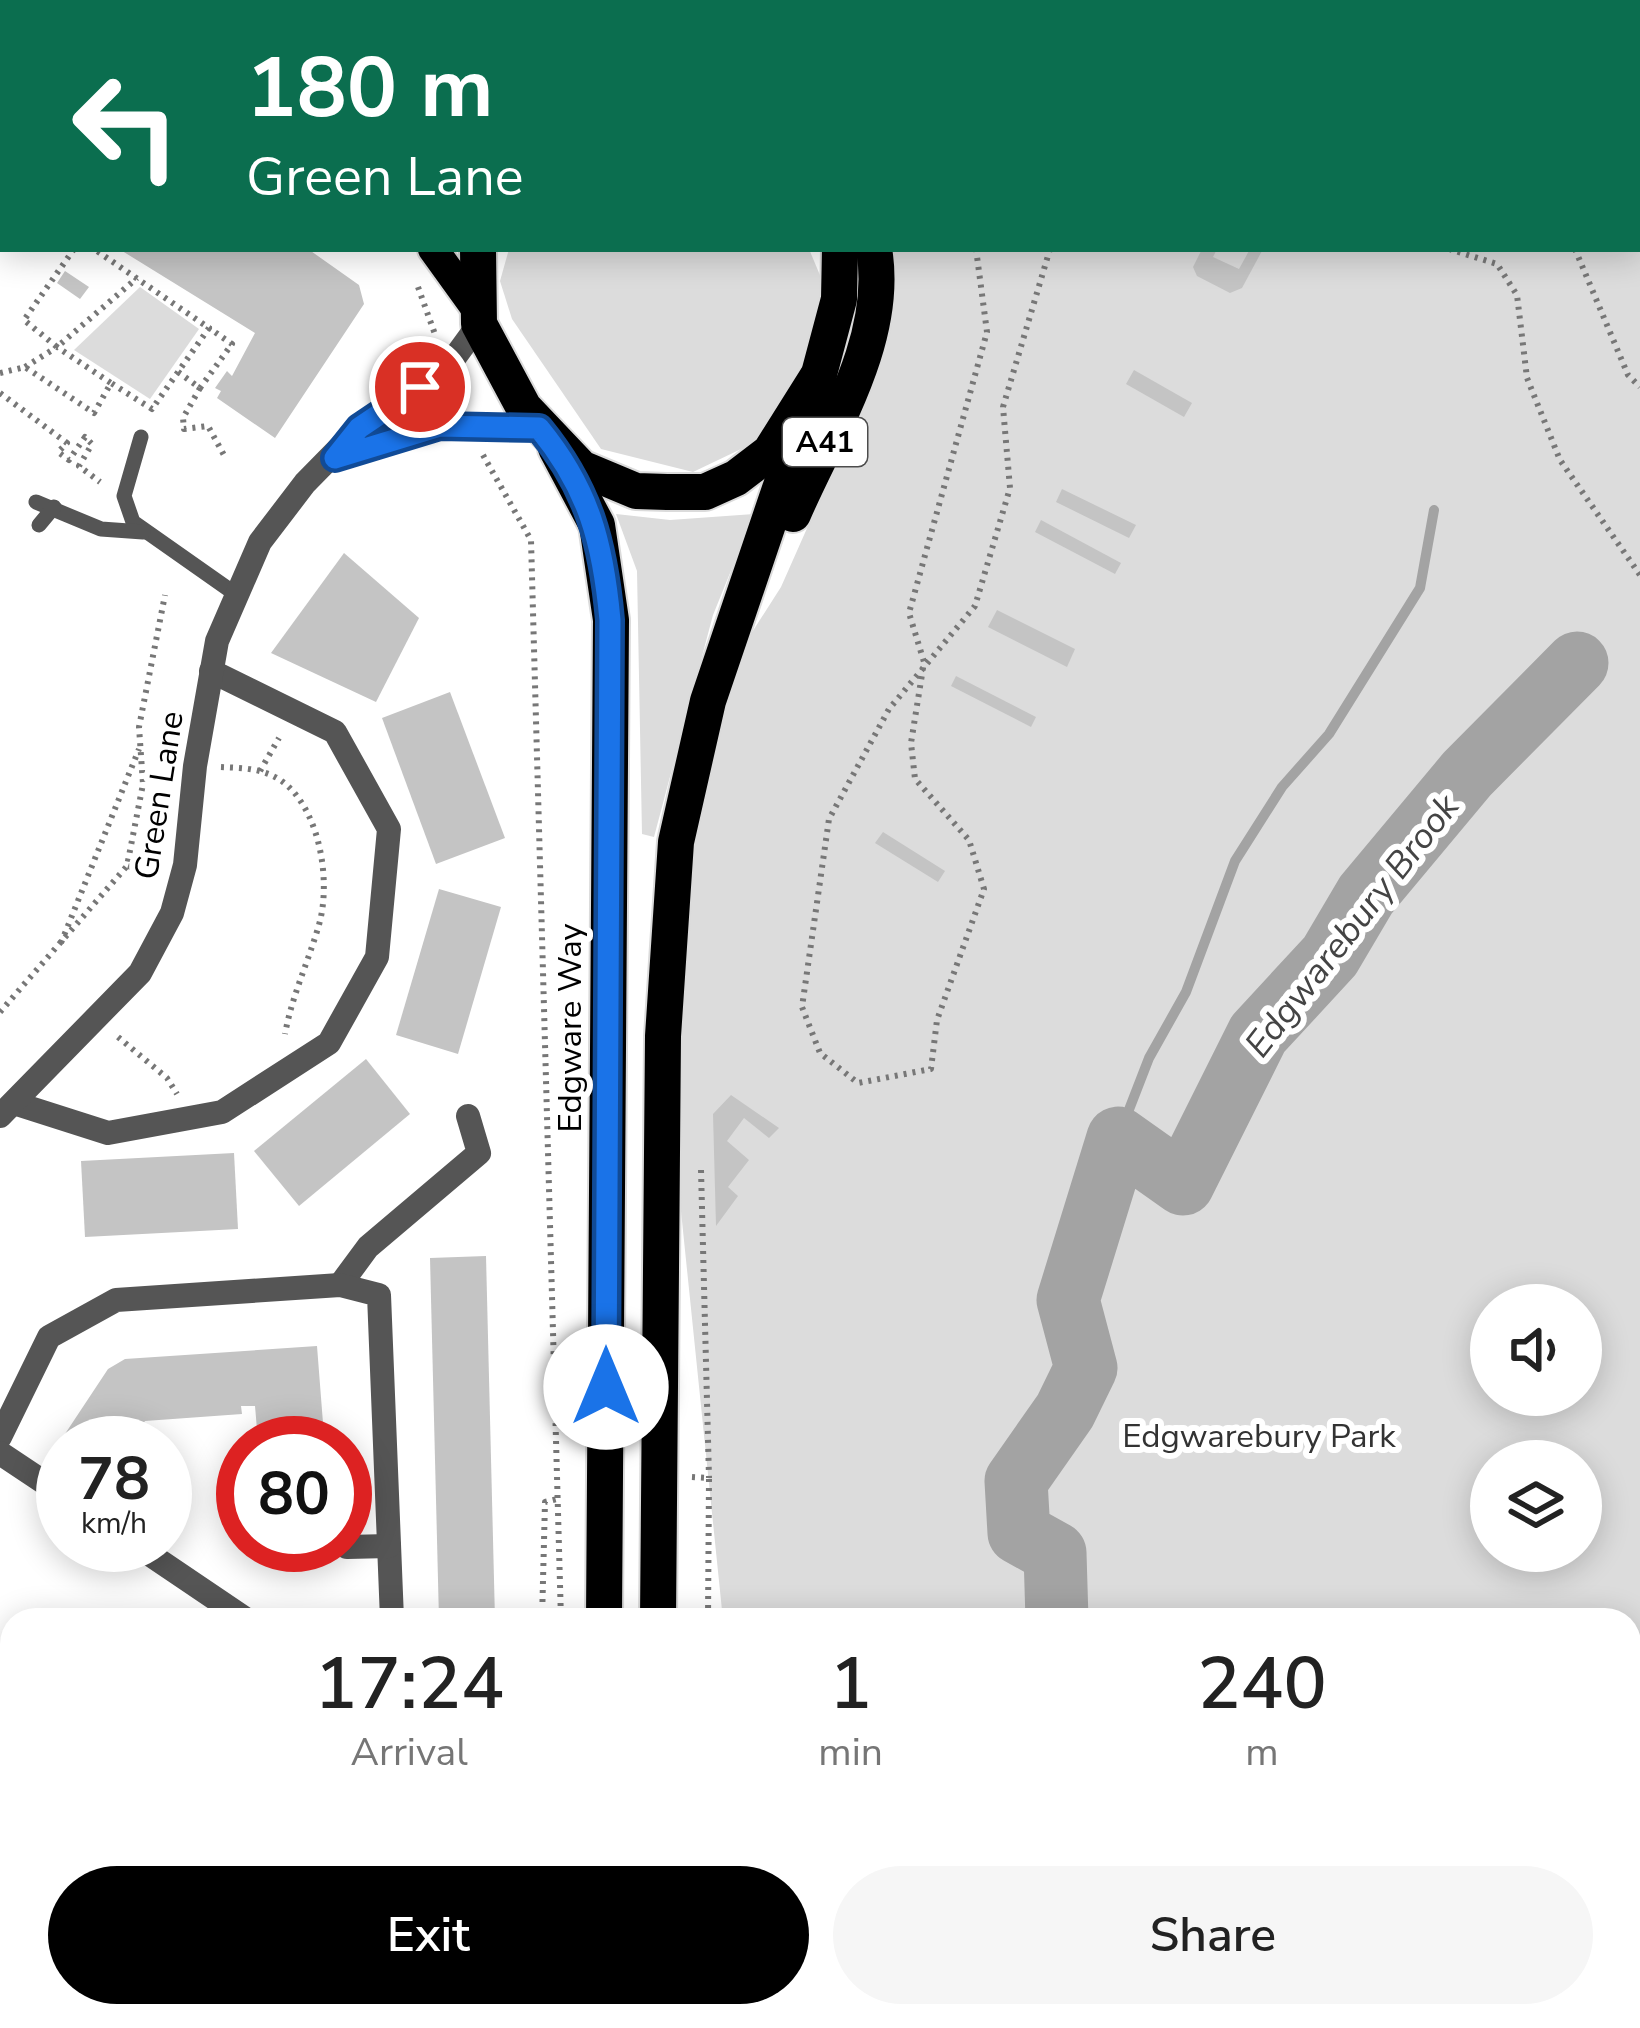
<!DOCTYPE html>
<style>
:root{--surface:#fff;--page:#f6f6f6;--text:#222;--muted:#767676;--accent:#000}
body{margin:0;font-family:"Nunito Sans",sans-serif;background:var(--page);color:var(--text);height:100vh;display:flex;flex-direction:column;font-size:45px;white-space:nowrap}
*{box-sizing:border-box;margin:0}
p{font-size:39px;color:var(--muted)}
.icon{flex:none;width:66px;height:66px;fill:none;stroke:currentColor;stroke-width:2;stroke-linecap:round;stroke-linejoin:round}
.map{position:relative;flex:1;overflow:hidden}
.side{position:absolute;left:0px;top:1608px;width:1641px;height:420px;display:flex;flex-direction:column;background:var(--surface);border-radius:36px 36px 0 0;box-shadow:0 6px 30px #0003}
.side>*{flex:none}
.guide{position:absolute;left:0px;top:0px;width:1641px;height:252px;box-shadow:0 6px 30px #0003;background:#0b6e4f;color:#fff;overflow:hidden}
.buttons{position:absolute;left:1470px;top:1284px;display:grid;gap:24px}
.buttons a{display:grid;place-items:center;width:132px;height:132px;border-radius:50%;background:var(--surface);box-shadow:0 6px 30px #0003;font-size:60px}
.speed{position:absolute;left:36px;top:1416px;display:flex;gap:24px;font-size:60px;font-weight:700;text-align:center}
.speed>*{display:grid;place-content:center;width:156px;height:156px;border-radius:50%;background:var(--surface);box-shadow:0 6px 30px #0003;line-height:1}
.speed small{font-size:30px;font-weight:400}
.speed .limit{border:18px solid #d22;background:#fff;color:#111}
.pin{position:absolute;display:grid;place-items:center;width:102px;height:102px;color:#fff;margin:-51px;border:6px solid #fff;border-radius:50%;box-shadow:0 3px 12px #0007}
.me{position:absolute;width:132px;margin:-66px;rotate:0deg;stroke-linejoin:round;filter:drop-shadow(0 0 9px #0008)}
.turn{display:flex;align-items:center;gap:42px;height:252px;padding:0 48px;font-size:54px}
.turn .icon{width:156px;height:156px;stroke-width:2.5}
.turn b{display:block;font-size:84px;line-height:102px}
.eta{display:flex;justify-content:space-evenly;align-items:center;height:204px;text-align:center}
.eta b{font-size:72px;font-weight:600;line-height:84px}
.button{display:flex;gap:24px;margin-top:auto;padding:24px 48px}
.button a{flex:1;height:138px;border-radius:72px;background:var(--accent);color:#fff;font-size:48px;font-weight:600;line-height:138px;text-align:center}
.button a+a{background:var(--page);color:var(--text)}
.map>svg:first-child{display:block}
</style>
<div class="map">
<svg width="1640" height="2028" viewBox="0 0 1640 2028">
<rect width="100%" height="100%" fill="#fff"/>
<g fill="#dcdcdc" fill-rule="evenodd">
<path d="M1469 0H1640V2028H717L716 2016H1629V1620H723L663 1036 708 701 781 587 886 350 896 287 890 249H1638V3H1463ZM1491 1305H1581V1395H1491ZM1491 1461H1581V1551H1491Z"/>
<polygon points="509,249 809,249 822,280 820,331 760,440 693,472 601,449 512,319 500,281"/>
<polygon points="140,287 199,329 150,399 74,350"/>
<polygon points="616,514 670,520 754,514 713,615 654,837 642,834 637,571"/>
</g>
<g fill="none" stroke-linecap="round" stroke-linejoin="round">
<polyline stroke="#a3a3a3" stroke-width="10" points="1118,1138 1149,1058 1186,992 1235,861 1282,787 1329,734 1420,588 1434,510"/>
<g stroke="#a3a3a3" stroke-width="63">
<polyline points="1057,1620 1055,1553 1019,1533 1016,1481 1065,1411 1086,1368 1068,1300 1118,1138 1183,1184 1258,1034 1330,956 1366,895 1467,774 1577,663"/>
<polyline points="756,2028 757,2016"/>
</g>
</g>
<g fill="#c4c4c4">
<polygon points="119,249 308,249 359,285 364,304 275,438 217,398 221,391 215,388 227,371 232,376 255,333"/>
<polygon points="1202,249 1217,249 1213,257 1239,269 1250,249 1263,249 1242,288 1230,293 1197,276 1193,267"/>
<polygon points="65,271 89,287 80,299 57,283"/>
<polygon points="1134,370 1192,403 1184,417 1126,384"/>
<polygon points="1062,489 1136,525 1129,538 1056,502"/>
<polygon points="1041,520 1121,563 1115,574 1035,532"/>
<polygon points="344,553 419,618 376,702 271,653"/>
<polygon points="997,610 1075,649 1067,667 988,627"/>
<polygon points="956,676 1036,717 1031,727 951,686"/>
<polygon points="450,692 505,838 436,864 382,718"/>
<polygon points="883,832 945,871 938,882 875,843"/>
<polygon points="439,889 501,907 458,1054 396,1035"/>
<polygon points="366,1059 410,1114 299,1206 254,1151"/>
<polygon points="731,1095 779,1128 769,1138 744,1118 727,1141 749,1160 728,1187 738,1196 716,1226 713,1114"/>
<polygon points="234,1153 238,1229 85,1237 81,1161"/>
<polygon points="486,1256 495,1620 439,1620 430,1258"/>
<polygon points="317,1346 324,1436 258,1441 255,1406 241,1406 242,1414 145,1421 131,1443 59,1443 108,1369 125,1359"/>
</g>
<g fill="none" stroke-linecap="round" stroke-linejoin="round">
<g stroke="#dbdbdb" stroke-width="34">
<g id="primary">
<polyline points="147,0 151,3"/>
<polyline points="433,249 477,310"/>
</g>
</g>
<g stroke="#dbdbdb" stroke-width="40">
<g id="highway">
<polyline points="785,3 787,0"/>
<polyline points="824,3 826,0"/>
<polyline points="853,3 854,0"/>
<polyline points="478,249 479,324 524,408 581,468 636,491 667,492 705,492 736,478 770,452 819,374 839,299 840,249"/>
<polyline points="556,448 597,525 611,620 604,1620"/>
<path d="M793 514C828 433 890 340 874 249"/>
<polyline points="658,1620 663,1036 676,842 708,701 819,374"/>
<polyline points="657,2016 657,2028"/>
<polyline points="602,2028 602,2016"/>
</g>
</g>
<g stroke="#777" stroke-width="6" stroke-dasharray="3 6" stroke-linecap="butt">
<polyline points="45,0 50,3"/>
<polyline points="277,0 281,3"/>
<polyline points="562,0 563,3"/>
<polyline points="1008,0 1014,3"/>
<polyline points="706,3 710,0"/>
<polyline points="990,3 991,0"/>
<polyline points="1095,3 1095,0"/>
<polyline points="1144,3 1150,0"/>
<polyline points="1431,3 1438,0"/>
<polyline points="74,249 24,320 57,347 137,278"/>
<polyline points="976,249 987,332 909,613 924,662 911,743 915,779 969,840 984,889 937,1020 931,1069 858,1083 820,1053 802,1007 829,819 889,709 975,606 1010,488 1003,407 1050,249"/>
<polyline points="1449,249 1497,264 1517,295 1527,378 1560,460 1640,575"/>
<polyline points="1575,249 1628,375 1640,387"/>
<polyline points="418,287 436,337"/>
<polyline points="25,367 57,347 111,383"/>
<polyline points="178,372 200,388 232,344 209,328"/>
<polyline points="0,373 25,367 94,413 111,383 152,409 209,328 94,249"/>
<polyline points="200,388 183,418 184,429 208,426 225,457"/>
<polyline points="0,393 67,443 58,452 69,460 85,437 92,444 79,466 100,482"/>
<polyline points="483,455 531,540 561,1620"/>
<path d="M221 767C242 768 264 768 283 782 321 811 332 885 318 928 307 965 292 996 285 1034"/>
<polyline points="260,771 279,738"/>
<polyline points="128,866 155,875"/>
<polyline points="61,943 139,749"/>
<polyline points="0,1012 127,866 143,784 139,727 165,595"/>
<polyline points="118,1037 167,1078 177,1094"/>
<polyline points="701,1170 709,1478"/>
<polyline points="692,1477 709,1478 708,1620"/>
<polyline points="542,1620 545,1502 561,1498"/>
<polyline points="1629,1824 1640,1826"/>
<polyline points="560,2016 560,2028"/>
<polyline points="701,2016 701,2028"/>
</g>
<g stroke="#555" stroke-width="15">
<polyline points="141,437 124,496 133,522 234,593"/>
<polyline points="36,502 101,529 143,532"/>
<polyline points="39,525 54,507"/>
</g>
<g stroke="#555" stroke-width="24">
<polyline points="337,457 440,426 539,428"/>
<polyline points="14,1103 108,1133 222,1112 329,1043 377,957 389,829 335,732 211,671"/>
<polyline points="0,1116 140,973 172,913 185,865 195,766 217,641 260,542 305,483 359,428 447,368 479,324"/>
<polyline points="340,1285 368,1247 479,1153 468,1116"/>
<polyline points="0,1437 49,1337 116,1300 340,1285 379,1295 392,1619"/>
<polyline points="0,1453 63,1495"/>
<polyline points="136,1545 247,1620"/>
<polyline points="347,1547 389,1546"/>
<polyline points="214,2028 224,2016"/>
</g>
<use href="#primary" stroke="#000" stroke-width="30"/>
<use href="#highway" stroke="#000" stroke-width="36"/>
</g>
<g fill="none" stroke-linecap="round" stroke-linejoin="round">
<g stroke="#114b97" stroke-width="30">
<path id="route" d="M420 387 359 428 335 458 440 426 539 428C589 489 603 543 610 620L606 1387"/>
</g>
<use href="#route" stroke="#1a73e8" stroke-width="21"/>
</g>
<g text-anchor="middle" stroke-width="12" stroke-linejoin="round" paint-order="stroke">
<rect fill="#fff" stroke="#4c4c4c" stroke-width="3" x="783" y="418" width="84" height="48" rx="9"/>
<g font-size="30" font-weight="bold" fill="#000">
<text x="825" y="452">A41</text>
</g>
<g font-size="33" fill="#000" stroke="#fff">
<text transform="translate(158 795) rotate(-81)" y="12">Green Lane</text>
<text transform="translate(569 1028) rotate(-90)" y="12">Edgware Way</text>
</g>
<g font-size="33" fill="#333" stroke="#fff">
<text x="1259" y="1447">Edgwarebury Park</text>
</g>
<g font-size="36" font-style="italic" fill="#444" stroke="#fff">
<text transform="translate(1351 925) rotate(-52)" y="13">Edgwarebury Brook</text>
</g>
</g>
</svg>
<div class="buttons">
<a><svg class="icon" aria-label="sound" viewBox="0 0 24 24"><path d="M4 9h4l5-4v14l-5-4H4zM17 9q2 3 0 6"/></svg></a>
<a><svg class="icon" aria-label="layers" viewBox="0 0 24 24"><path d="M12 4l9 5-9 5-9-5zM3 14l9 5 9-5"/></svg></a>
</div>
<div class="speed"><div>78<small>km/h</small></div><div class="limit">80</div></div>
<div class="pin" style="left:420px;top:387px;background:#d93025"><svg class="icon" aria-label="arrive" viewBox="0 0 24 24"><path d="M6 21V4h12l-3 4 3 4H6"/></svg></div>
<svg class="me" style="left:606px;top:1387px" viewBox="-20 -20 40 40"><circle r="19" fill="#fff"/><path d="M0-13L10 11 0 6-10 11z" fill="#1a73e8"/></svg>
<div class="guide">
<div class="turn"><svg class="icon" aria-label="left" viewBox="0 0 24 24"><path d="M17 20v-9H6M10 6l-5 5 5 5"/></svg><div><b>180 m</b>Green Lane</div></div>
</div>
<section class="side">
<div class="eta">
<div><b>17:24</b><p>Arrival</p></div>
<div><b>1</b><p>min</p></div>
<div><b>240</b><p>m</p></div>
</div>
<div class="button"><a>Exit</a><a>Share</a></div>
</section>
</div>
